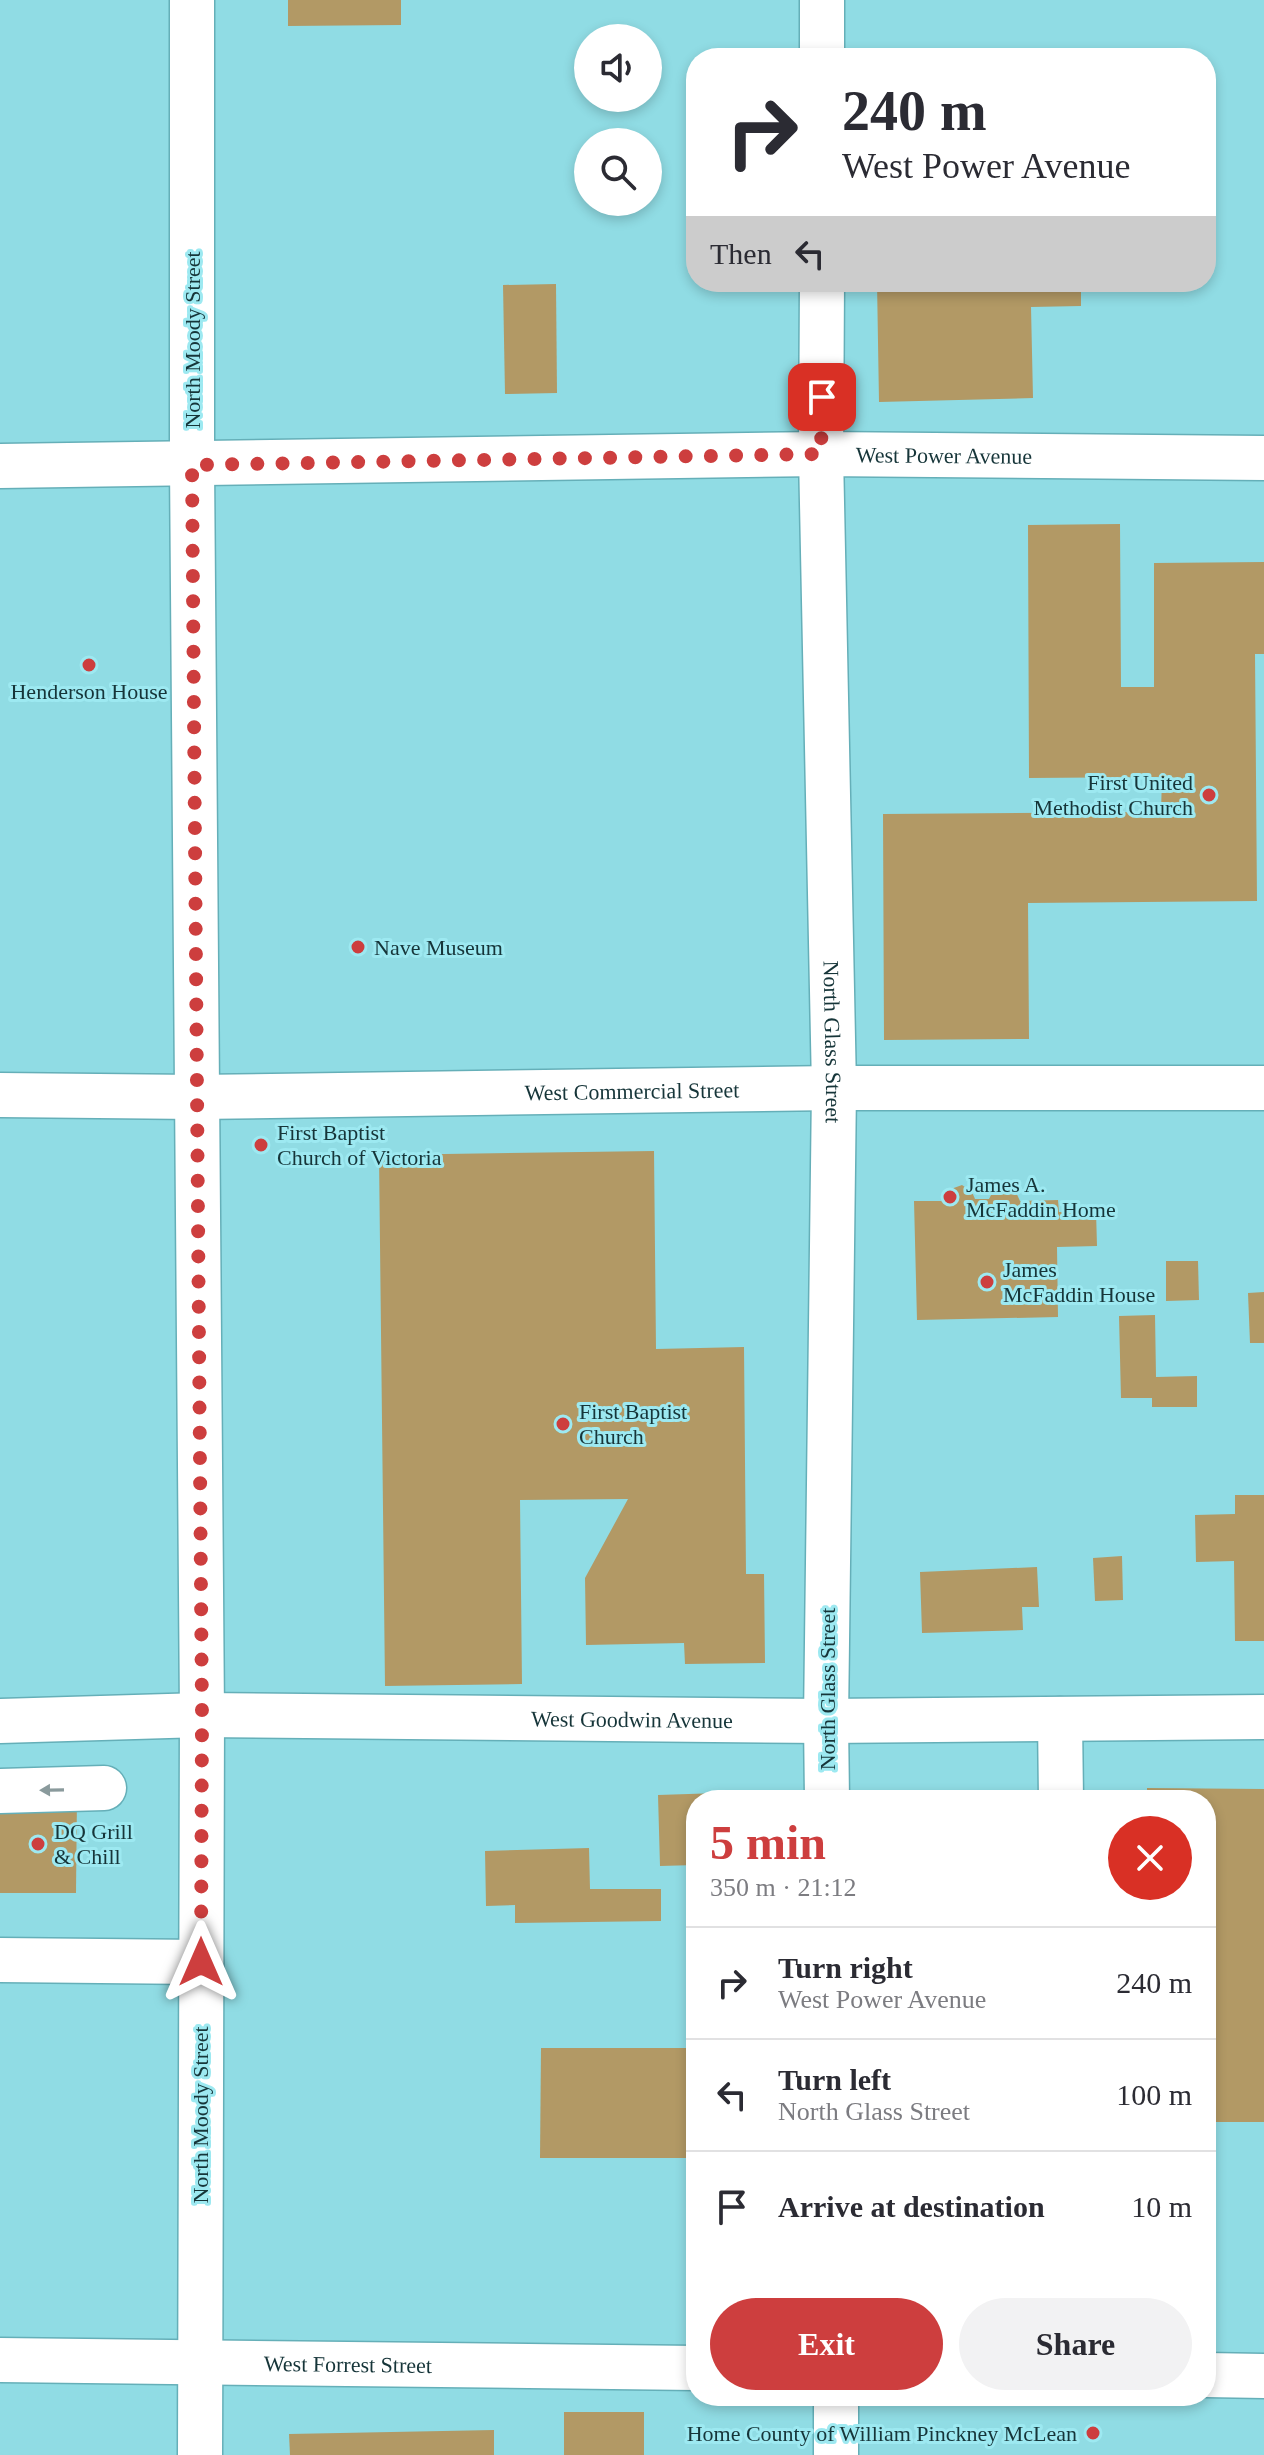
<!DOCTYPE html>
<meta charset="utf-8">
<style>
:root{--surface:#fff;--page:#f2f2f3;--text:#2b2b33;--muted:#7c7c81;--line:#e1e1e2;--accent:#cd3e3e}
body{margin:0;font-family:"Times New Roman",serif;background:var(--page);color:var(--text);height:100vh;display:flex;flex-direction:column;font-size:30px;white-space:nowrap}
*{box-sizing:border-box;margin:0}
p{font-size:26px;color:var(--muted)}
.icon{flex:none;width:44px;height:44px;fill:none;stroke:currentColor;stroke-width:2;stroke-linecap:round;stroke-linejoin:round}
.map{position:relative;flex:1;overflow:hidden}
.sheet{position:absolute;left:686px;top:1790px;width:530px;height:616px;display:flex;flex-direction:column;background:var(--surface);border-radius:32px;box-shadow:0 4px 12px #0003}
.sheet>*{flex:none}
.top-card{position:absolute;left:686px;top:48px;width:530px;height:244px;border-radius:32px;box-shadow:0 4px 12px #0003;background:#fff;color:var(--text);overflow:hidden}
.controls{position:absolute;left:574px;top:24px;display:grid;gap:16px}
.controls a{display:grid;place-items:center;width:88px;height:88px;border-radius:50%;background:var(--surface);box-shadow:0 4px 12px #0003;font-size:40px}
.pin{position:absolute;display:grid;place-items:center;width:68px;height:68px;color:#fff;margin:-34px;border-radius:16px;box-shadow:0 4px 12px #0006}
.me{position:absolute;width:88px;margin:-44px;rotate:0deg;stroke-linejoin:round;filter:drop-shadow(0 0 6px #0008)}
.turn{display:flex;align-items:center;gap:28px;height:168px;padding:0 24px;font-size:36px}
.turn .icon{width:104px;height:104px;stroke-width:2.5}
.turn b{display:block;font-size:56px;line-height:68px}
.then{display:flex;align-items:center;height:76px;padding:0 24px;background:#0003;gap:16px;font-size:30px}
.round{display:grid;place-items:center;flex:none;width:84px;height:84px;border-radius:42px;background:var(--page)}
.summary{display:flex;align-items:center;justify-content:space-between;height:136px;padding:0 24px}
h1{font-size:48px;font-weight:700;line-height:60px;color:var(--accent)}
.action{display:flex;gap:16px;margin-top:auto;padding:16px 24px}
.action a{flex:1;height:92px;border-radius:48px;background:var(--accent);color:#fff;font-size:32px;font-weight:700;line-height:92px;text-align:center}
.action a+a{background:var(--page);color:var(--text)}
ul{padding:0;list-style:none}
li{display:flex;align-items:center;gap:24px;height:112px;padding:0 24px;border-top:2px solid var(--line)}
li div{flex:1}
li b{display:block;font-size:30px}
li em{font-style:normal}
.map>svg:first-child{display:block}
</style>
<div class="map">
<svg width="1264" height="2455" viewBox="0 0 1264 2455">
<rect width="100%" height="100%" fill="#90dce4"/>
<g fill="#b29965">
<polygon points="288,0 401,0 401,25 288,26"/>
<polygon points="877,282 1081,282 1081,306 1031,307 1033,398 879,402"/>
<polygon points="556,284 557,393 505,394 503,285"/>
<polygon points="1120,524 1121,687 1154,687 1154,563 1264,562 1264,654 1255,654 1257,901 1028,903 1029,1039 884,1040 883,814 1161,812 1162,777 1029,778 1028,525"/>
<polygon points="654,1151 656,1349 744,1347 746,1574 764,1574 765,1663 685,1664 684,1643 586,1645 585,1578 628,1499 520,1500 522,1684 385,1686 379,1155"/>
<polygon points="1002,1183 1015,1190 1020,1201 1058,1200 1059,1212 1096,1211 1097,1246 1057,1247 1058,1317 917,1320 914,1201 941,1201 951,1189 962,1185 972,1192 975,1199 989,1199 994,1189"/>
<polygon points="1166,1261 1198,1261 1199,1300 1166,1301"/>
<polygon points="1264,1292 1264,1343 1250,1343 1248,1293"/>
<polygon points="1155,1315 1156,1377 1197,1376 1197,1407 1152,1407 1152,1398 1121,1398 1119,1316"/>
<polygon points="1235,1495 1264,1495 1264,1641 1235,1641 1234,1561 1196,1562 1195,1515 1235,1514"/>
<polygon points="1122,1556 1123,1600 1095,1601 1093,1558"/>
<polygon points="1037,1567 1039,1607 1022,1607 1023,1630 922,1633 920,1572"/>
<polygon points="1147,1788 1264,1789 1264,2122 1206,2122 1206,1800 1147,1800"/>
<polygon points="750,1792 750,1800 696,1800 696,1865 660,1866 658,1795"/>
<polygon points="0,1796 77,1796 76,1893 0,1893"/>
<polygon points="589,1848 590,1889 661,1889 661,1921 515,1923 515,1905 486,1906 485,1851"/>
<polygon points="541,2048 696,2048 696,2158 540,2158"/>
<rect x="564" y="2412" width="80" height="43"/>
<polygon points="494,2430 494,2455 290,2455 289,2434"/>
</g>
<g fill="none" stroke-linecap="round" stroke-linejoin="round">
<g stroke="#65afb8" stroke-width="47">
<g id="minor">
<polyline points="822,58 822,0"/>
<path id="s1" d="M822 282 821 454 834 1088 826 1721 827 1800"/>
<path id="s2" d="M0 466 821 454 1264 458"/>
<path id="s3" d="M0 1095 196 1097 834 1088H1264"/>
<polyline points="1060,1719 1061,1800"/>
<polyline points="0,1721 202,1715"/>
<polyline points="0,1791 104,1788"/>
<polyline points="0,1960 201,1962"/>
<path id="s4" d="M0 2360 696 2368"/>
<polyline points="1206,2375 1264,2376"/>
<polyline points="836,2396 836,2455"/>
</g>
</g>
<g stroke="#65afb8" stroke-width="47">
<g id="major">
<polyline points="192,0 192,465 202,1715 200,2455"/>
<path id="s5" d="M202 1715 826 1721 1264 1717"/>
</g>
</g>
<use href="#minor" stroke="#fff" stroke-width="44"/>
<use href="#major" stroke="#fff" stroke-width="44"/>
</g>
<defs><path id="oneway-solid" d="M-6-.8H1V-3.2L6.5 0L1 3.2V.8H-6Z" transform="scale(2)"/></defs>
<use fill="#8a9a9c" href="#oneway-solid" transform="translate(52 1790) rotate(179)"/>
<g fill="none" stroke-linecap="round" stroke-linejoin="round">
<polyline stroke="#cd3e3e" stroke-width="14" stroke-dasharray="0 25.2" points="201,1962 202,1715 192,465 821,454 822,397"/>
</g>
<g fill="#cd3e3e" stroke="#9de9f1" stroke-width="3">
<circle cx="89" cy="665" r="8"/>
<circle cx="1209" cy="795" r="8"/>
<circle cx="358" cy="947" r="8"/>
<circle cx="261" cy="1145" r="8"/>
<circle cx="950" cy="1197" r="8"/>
<circle cx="987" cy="1282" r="8"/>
<circle cx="563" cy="1424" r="8"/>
<circle cx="38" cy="1844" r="8"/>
<circle cx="1093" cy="2433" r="8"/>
</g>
<g text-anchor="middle" stroke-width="6" stroke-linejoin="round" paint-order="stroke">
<g font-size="22" fill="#163539" stroke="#9de9f1">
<text transform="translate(192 340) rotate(-90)" y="8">North Moody Street</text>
<text dy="8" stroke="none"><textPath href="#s2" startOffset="944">West Power Avenue</textPath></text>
<text dy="8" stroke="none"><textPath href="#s1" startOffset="760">North Glass Street</textPath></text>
<text dy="8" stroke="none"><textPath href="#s3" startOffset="632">West Commercial Street</textPath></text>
<text transform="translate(827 1689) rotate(-90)" y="8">North Glass Street</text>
<text dy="8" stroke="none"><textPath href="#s5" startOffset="430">West Goodwin Avenue</textPath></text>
<text transform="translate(200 2115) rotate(-90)" y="8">North Moody Street</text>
<text dy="8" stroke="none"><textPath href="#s4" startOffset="348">West Forrest Street</textPath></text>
</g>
<g font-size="22" fill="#163539" stroke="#9de9f1" text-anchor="start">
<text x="89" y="699" text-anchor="middle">Henderson House</text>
<text x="1193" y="790" text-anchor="end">First United<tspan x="1193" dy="25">Methodist Church</tspan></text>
<text x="374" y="955">Nave Museum</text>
<text x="277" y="1140">First Baptist<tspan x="277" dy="25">Church of Victoria</tspan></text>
<text x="966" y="1192">James A.<tspan x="966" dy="25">McFaddin Home</tspan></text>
<text x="1003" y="1277">James<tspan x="1003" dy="25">McFaddin House</tspan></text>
<text x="579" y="1419">First Baptist<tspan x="579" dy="25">Church</tspan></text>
<text x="54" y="1839">DQ Grill<tspan x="54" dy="25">&amp; Chill</tspan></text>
<text x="1077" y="2441" text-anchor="end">Home County of William Pinckney McLean</text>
</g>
</g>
</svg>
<div class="controls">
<a><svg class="icon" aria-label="sound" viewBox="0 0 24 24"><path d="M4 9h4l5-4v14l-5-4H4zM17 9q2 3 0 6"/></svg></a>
<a><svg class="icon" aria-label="search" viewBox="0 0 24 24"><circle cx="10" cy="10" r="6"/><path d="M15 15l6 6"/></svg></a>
</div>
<div class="pin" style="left:822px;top:397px;background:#d93025"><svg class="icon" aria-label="arrive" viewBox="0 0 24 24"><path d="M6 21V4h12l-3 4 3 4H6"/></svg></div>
<svg class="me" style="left:201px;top:1962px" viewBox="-20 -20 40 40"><path d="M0-17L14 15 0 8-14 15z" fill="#cd3e3e" stroke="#fff" stroke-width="4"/></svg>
<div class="top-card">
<div class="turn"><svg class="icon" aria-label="right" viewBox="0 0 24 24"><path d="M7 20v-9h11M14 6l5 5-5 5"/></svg><div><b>240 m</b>West Power Avenue</div></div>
<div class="then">Then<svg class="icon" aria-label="left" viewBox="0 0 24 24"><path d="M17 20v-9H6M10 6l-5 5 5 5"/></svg></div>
</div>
<section class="sheet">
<div class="summary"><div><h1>5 min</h1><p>350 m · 21:12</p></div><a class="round" style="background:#d93025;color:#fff"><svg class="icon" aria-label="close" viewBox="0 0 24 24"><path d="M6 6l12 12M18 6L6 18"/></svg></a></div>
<ul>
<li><svg class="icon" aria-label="right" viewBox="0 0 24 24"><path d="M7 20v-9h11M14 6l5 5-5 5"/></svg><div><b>Turn right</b><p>West Power Avenue</p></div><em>240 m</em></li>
<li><svg class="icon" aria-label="left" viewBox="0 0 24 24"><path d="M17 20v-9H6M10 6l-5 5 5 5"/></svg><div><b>Turn left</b><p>North Glass Street</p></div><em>100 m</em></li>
<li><svg class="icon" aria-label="arrive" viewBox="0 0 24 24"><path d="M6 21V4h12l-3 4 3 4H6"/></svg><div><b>Arrive at destination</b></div><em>10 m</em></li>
</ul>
<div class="action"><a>Exit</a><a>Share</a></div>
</section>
</div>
